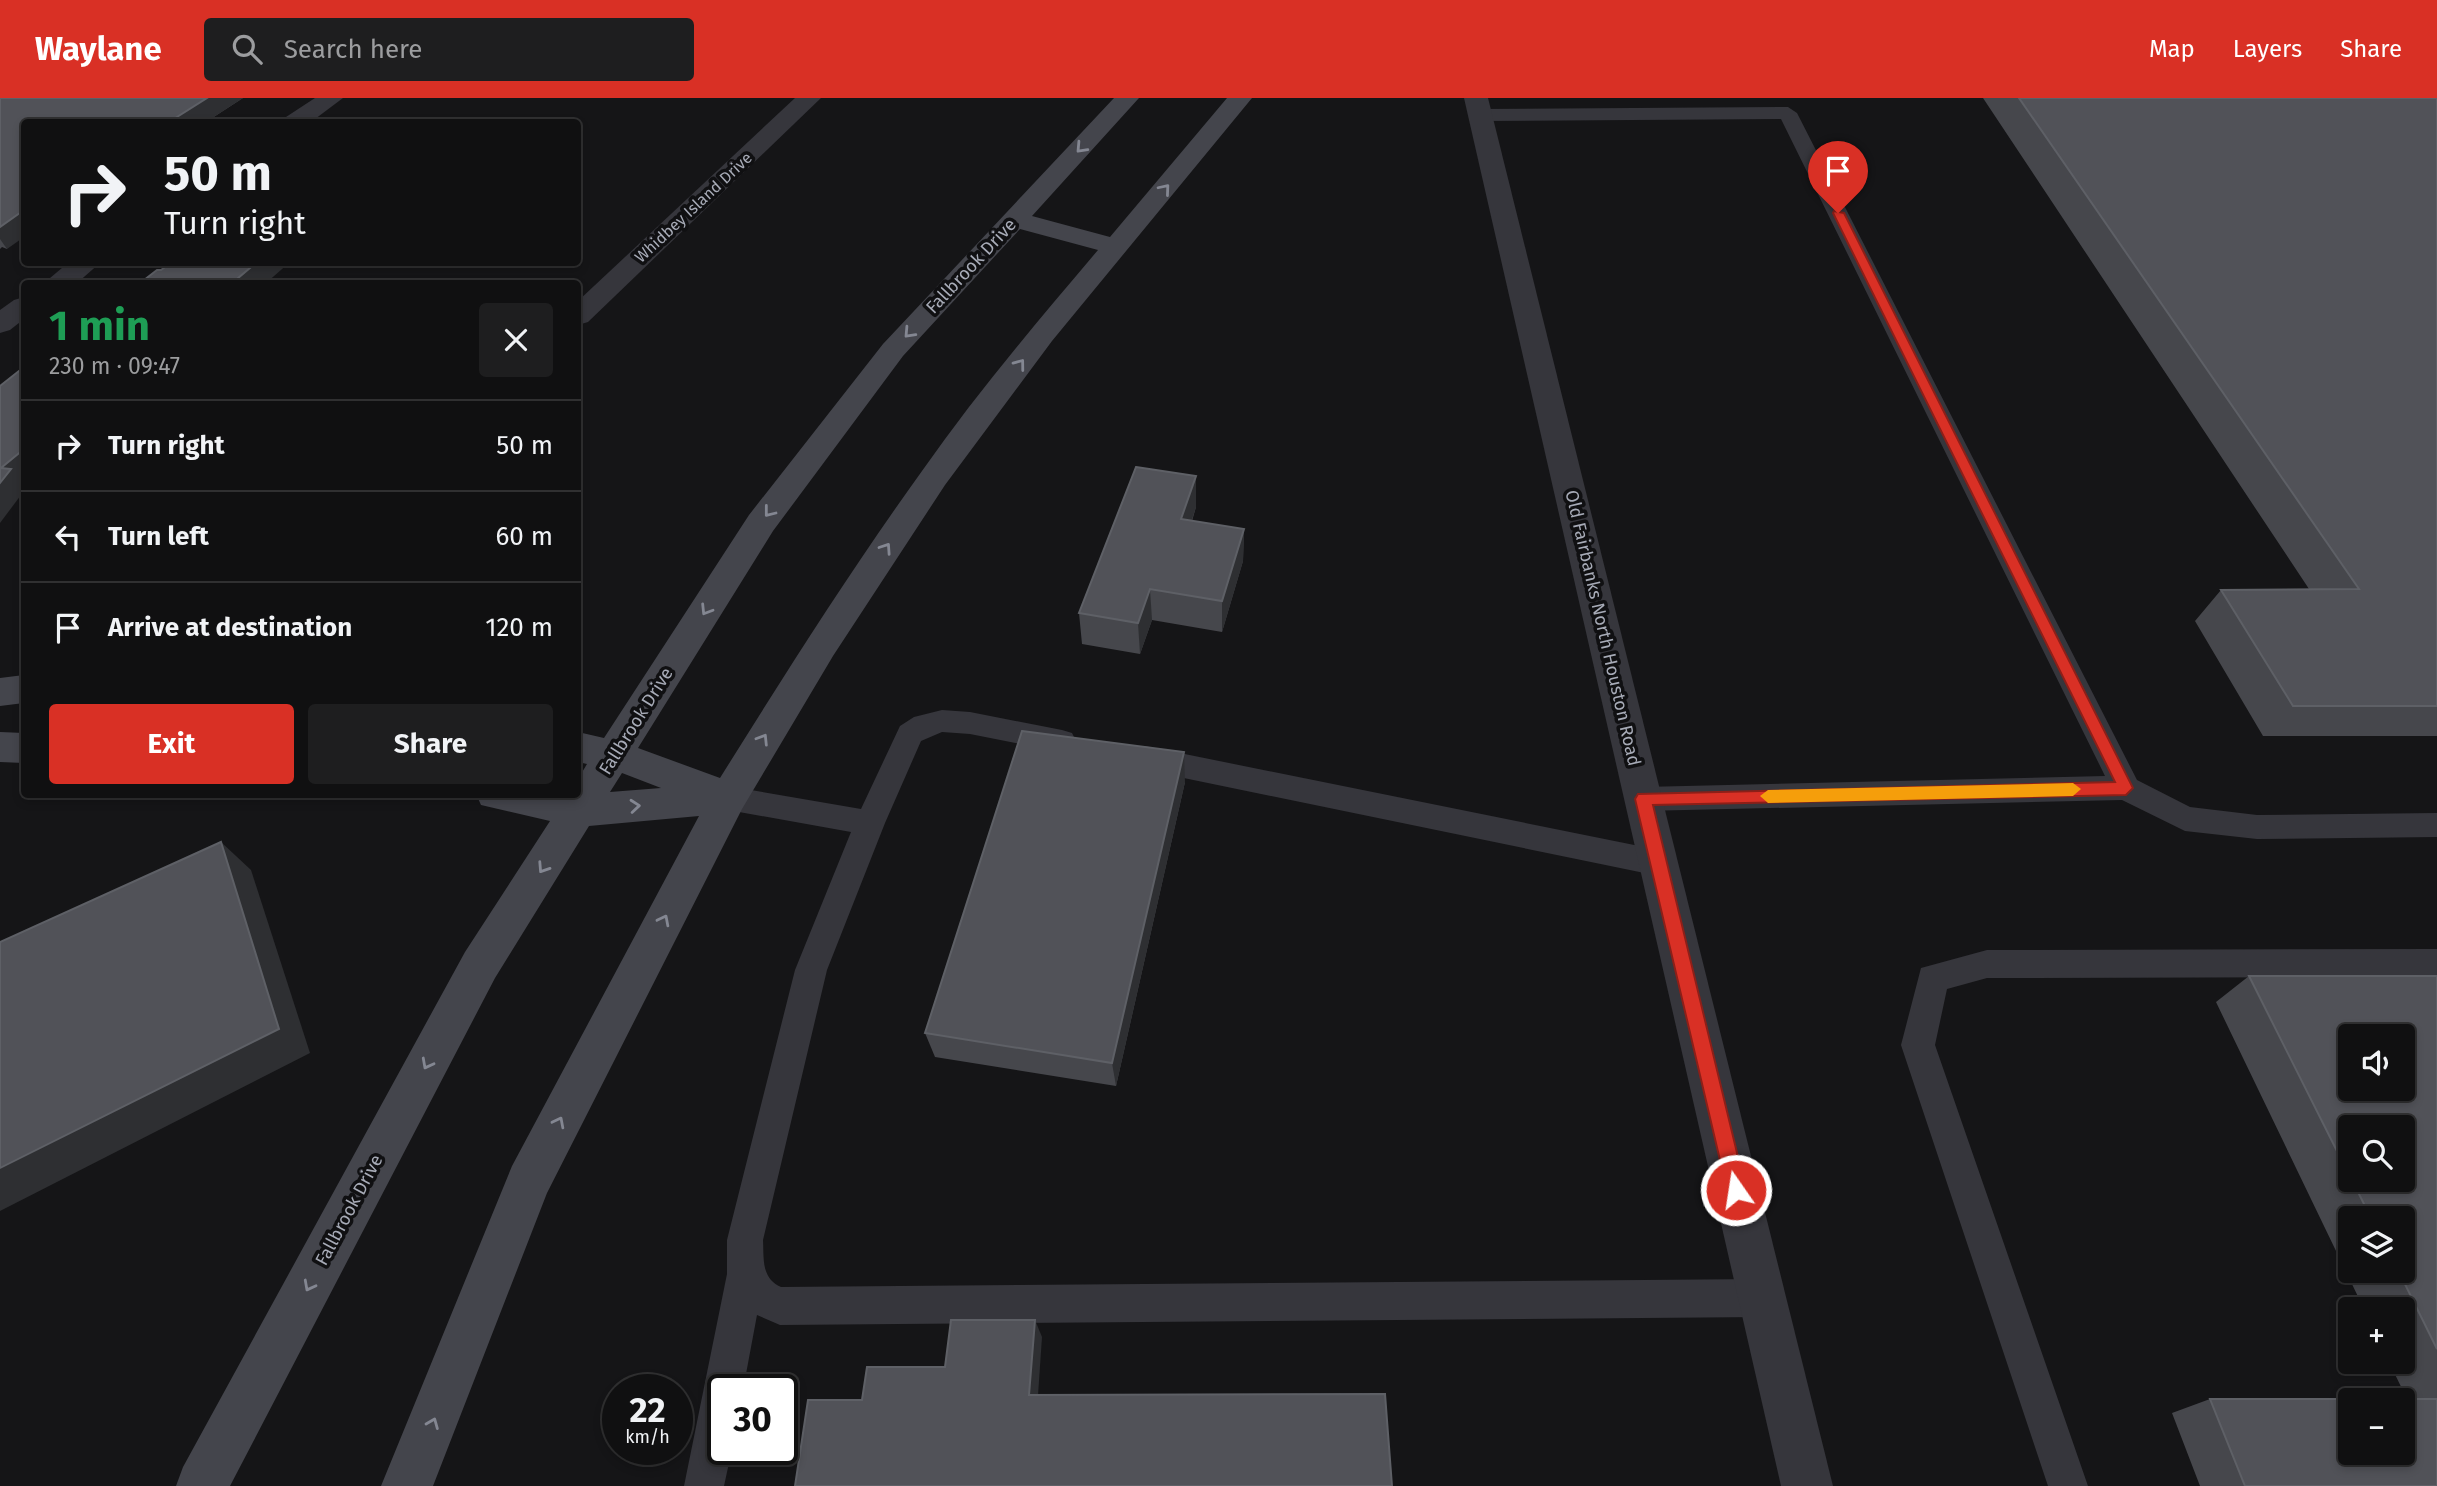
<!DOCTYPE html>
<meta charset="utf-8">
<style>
:root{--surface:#101011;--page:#1e1e1f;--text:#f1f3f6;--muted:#9c9d9f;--line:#303031;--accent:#d93025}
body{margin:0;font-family:"Fira Sans",sans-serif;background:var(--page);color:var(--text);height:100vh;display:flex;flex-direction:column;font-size:26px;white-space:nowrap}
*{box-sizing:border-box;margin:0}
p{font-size:23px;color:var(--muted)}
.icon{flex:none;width:38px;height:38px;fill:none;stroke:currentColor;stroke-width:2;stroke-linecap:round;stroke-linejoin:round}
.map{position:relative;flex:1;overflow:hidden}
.drawer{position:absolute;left:21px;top:182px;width:560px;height:518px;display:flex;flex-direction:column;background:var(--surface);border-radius:7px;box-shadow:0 4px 10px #0003,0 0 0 2px var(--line)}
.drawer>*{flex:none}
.hud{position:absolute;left:21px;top:21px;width:560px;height:147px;border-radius:7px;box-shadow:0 4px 10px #0003,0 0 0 2px var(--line);background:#101011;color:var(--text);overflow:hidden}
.fabs{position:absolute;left:2338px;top:926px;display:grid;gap:14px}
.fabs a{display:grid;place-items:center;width:77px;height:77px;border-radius:7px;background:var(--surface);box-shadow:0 4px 10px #0003,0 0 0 2px var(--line);font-size:35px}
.speed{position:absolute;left:602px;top:1276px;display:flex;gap:14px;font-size:35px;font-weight:700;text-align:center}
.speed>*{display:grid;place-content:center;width:91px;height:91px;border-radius:50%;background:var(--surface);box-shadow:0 4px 10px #0003,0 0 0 2px var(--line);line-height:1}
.speed small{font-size:18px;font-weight:400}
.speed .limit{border:4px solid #111;border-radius:10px;background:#fff;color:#111}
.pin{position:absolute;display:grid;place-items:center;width:60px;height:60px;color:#fff;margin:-72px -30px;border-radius:50% 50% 50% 0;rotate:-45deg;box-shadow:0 0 7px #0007}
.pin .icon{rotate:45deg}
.me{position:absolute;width:77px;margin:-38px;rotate:347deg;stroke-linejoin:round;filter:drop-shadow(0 0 5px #0008)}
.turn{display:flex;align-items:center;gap:24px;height:147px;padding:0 28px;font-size:32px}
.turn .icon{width:91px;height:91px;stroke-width:2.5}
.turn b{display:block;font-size:49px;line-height:60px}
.round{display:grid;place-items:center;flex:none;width:74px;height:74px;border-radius:7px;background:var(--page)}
.headline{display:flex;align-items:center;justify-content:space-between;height:119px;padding:0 28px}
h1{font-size:42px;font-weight:700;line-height:52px;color:#1e9e55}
.action{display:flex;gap:14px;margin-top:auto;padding:14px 28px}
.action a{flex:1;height:80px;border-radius:7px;background:var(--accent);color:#fff;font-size:28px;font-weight:700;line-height:80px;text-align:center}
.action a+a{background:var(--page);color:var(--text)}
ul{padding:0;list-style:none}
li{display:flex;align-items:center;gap:21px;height:91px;padding:0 28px;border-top:2px solid var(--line)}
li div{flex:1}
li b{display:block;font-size:26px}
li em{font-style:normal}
header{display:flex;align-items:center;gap:42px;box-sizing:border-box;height:98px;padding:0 35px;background:var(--accent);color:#fff}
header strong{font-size:33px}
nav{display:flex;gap:38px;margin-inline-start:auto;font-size:24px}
.search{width:490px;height:63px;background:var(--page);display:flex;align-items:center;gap:18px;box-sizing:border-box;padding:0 24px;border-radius:7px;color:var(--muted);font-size:26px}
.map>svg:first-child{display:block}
</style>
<header>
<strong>Waylane</strong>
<div class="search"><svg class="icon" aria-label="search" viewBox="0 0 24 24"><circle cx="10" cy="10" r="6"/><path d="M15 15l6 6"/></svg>Search here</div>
<nav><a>Map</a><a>Layers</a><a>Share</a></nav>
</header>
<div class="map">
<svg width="2437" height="1388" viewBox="0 0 2437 1388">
<rect width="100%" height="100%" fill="#151517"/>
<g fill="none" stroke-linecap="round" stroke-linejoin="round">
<g fill="#36363c" fill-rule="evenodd">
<polygon points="1788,9 1797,15 2137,682 2190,709 2257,717 2437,715 2437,739 2257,741 2185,733 2122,702 1643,713 1632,710 1628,701 1632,692 1643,689 2105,678 1781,21 1480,23 1471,17 1480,11"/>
<path d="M942 612 970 614 1062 632 1072 635 1076 643 1072 651 1062 654 970 636 942 634 921 643 885 725 827 872 763 1142C764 1161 761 1180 781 1189L1762 1181 1775 1187 1781 1200 1775 1213 1762 1219 780 1227 757 1217 743 1292H723V1351H732L724 1388H684L727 1176V1142L795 872 851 734 728 712 717 709 713 700 717 691 728 688 861 711 900 628 914 619Z"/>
<polygon points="1145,648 1659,752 1670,756 1674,765 1670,774 1659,778 1145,672 1135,668 1130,660 1135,652"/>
<polygon points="2437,851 2437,879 1987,880 1947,891 1935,947 2088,1388 2048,1388 1901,947 1921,870 1987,852"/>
</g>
<g fill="#36363c" fill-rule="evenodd">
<polygon points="315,0 343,0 311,24 283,24 286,19"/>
<polygon points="795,0 821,0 588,224 578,227 578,203"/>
<polygon points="1464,0 1488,0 1833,1388 1781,1388"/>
<polygon points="69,164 101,164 76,186 43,186"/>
<polygon points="24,199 24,221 10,232 0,235 0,212 14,202"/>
</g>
<g fill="#44454c" fill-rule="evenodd">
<path d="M1114 0H1139L1032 118 1110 139 1227 0H1252L1052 243 945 387 833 558 742 711 547 1095 433 1388H381L512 1068 699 718 589 728 495 880 230 1388H176L183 1369 465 854 550 723 481 707 476 696H578V681L587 666 578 664V634L604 640 749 417 883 246ZM1020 131 1098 152C1037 224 976 296 922 373 850 473 785 576 720 680L638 650 773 433 903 258ZM622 675 661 690 610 694Z"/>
<polygon points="24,577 24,605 0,608 0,580"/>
<polygon points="0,634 24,635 24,665 0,664"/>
</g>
</g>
<g fill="#46474c" fill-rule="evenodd">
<polygon points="0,0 243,0 206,24 24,24 7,151 2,149 0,151"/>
<polygon points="1983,0 2437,0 2437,638 2263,638 2195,523 2221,492 2309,491"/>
<polygon points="1196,378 1196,409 1192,423 1244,431 1243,463 1222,534 1152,522 1140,556 1082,546 1079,515"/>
<polygon points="1185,684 1116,988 935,959 925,935"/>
<path d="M2249 878H2437V1388H2200L2172 1315 2210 1301H2407L2389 1264H2403V1211H2364L2216 904ZM2350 1029 2403 1082H2350ZM2350 1120H2403V1172H2350Z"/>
</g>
<g fill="#2e2f32">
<polygon points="207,0 243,0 206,24 169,24"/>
<polygon points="24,112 24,139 7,151 0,141 0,129"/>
<polygon points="257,164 290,164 265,186 231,186"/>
<polygon points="24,351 24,383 23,384 24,386 24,393 0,425 0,385 1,370"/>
<polygon points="1196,378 1196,409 1182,452 1181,421"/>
<polygon points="1244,431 1243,463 1222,534 1222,503"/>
<polygon points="1150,491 1152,522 1140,556 1138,525"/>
<polygon points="1184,654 1185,684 1116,988 1112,965"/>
<polygon points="221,744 251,772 310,955 0,1113 0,1070"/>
<polygon points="1035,1222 1042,1239 1037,1312 1029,1297"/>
</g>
<g fill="#515258" stroke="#5e6066" stroke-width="2" fill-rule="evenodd">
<polygon points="0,0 207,0 169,24 160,23 158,24 24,24 24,112 0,129"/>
<polygon points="2019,0 2437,0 2437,608 2293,608 2221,492 2359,491"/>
<polygon points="172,164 257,164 231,186 139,186 157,172 161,172"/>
<polygon points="24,269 24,351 1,370 11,371 0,385 0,288"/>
<polygon points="1136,369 1196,378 1181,421 1244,431 1222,503 1150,491 1138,525 1079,515"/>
<polygon points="1022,633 1184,654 1112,965 925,935"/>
<polygon points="221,744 279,931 0,1070 0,844"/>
<path d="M2249 878H2437V1251L2398 1172H2403V1120H2371L2352 1082H2403V1029H2350V1079ZM2350 938H2403V990H2350Z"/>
<polygon points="951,1222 1035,1222 1029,1297 1385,1296 1392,1388 795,1388 808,1302 862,1302 867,1269 945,1269"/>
<path d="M2210 1301H2437V1388H2245ZM2350 1302H2403V1354H2350Z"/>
</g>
<defs><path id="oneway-chevron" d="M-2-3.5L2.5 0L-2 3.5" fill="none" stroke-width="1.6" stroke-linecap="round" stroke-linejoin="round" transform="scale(1.75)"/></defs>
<g stroke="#848792">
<use href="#oneway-chevron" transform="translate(1081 50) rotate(133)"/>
<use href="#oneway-chevron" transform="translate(1165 91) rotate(-50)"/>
<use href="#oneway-chevron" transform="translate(909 235) rotate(133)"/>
<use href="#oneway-chevron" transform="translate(1020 266) rotate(-53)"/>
<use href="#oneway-chevron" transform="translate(769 414) rotate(128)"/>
<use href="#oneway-chevron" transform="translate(886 450) rotate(-56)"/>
<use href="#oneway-chevron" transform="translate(706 512) rotate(122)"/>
<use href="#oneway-chevron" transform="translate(763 641) rotate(-58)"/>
<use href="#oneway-chevron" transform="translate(635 708) rotate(-5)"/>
<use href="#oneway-chevron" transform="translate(543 770) rotate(123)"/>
<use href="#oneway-chevron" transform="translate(664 822) rotate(-63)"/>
<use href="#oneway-chevron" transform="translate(427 966) rotate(118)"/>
<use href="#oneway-chevron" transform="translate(559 1024) rotate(-63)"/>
<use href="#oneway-chevron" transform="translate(309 1188) rotate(118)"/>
<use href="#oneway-chevron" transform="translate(433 1325) rotate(-68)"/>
</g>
<polygon fill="#d93025" stroke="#8d1f18" stroke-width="2" points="1834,113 1844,115 2133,690 2126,697 1653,707 1746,1092 1743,1098 1736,1101 1729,1098 1727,1092 1635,701 1638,696 2115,684 1833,115"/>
<polygon fill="#f59e0b" points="2073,685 2081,691 2073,698 1768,705 1760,698 1768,692"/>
<g text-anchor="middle" stroke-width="7" stroke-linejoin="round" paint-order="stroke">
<g font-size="16" fill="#a7abb7" stroke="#101012">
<text transform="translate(693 109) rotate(-43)" y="6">Whidbey Island Drive</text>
</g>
<g font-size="18" fill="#a7abb7" stroke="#101012">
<text transform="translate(971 168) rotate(-47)" y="6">Fallbrook Drive</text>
<text transform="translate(1603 530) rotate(77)" y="6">Old Fairbanks North Houston Road</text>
<text transform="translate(636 623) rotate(-58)" y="6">Fallbrook Drive</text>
<text transform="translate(349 1112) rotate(-62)" y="6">Fallbrook Drive</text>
</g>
</g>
</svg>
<div class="fabs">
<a><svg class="icon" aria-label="sound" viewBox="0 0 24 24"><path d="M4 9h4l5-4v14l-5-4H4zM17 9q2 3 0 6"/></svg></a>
<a><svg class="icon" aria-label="search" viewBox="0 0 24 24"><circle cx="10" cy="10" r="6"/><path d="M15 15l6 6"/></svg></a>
<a><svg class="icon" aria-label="layers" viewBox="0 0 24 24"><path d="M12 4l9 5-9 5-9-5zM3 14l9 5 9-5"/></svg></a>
<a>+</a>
<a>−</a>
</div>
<div class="speed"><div>22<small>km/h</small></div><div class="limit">30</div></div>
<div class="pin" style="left:1838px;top:115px;background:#d93025"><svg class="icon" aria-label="arrive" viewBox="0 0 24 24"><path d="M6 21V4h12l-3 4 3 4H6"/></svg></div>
<svg class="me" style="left:1736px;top:1092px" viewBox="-20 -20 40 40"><circle r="17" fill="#d93025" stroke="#fff" stroke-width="3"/><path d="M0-11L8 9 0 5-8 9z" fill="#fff"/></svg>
<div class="hud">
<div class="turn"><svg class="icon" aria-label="right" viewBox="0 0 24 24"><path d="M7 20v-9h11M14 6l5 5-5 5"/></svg><div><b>50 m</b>Turn right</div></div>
</div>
<section class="drawer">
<div class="headline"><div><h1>1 min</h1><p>230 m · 09:47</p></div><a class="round"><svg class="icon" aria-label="close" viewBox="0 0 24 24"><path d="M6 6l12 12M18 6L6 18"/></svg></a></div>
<ul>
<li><svg class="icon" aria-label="right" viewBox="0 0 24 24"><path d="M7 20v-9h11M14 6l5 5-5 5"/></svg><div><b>Turn right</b></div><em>50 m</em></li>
<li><svg class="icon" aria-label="left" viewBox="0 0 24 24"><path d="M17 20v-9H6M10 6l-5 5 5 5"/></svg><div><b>Turn left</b></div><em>60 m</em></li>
<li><svg class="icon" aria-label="arrive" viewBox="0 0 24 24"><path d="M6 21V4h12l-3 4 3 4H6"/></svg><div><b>Arrive at destination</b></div><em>120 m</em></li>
</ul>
<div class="action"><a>Exit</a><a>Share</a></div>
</section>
</div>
